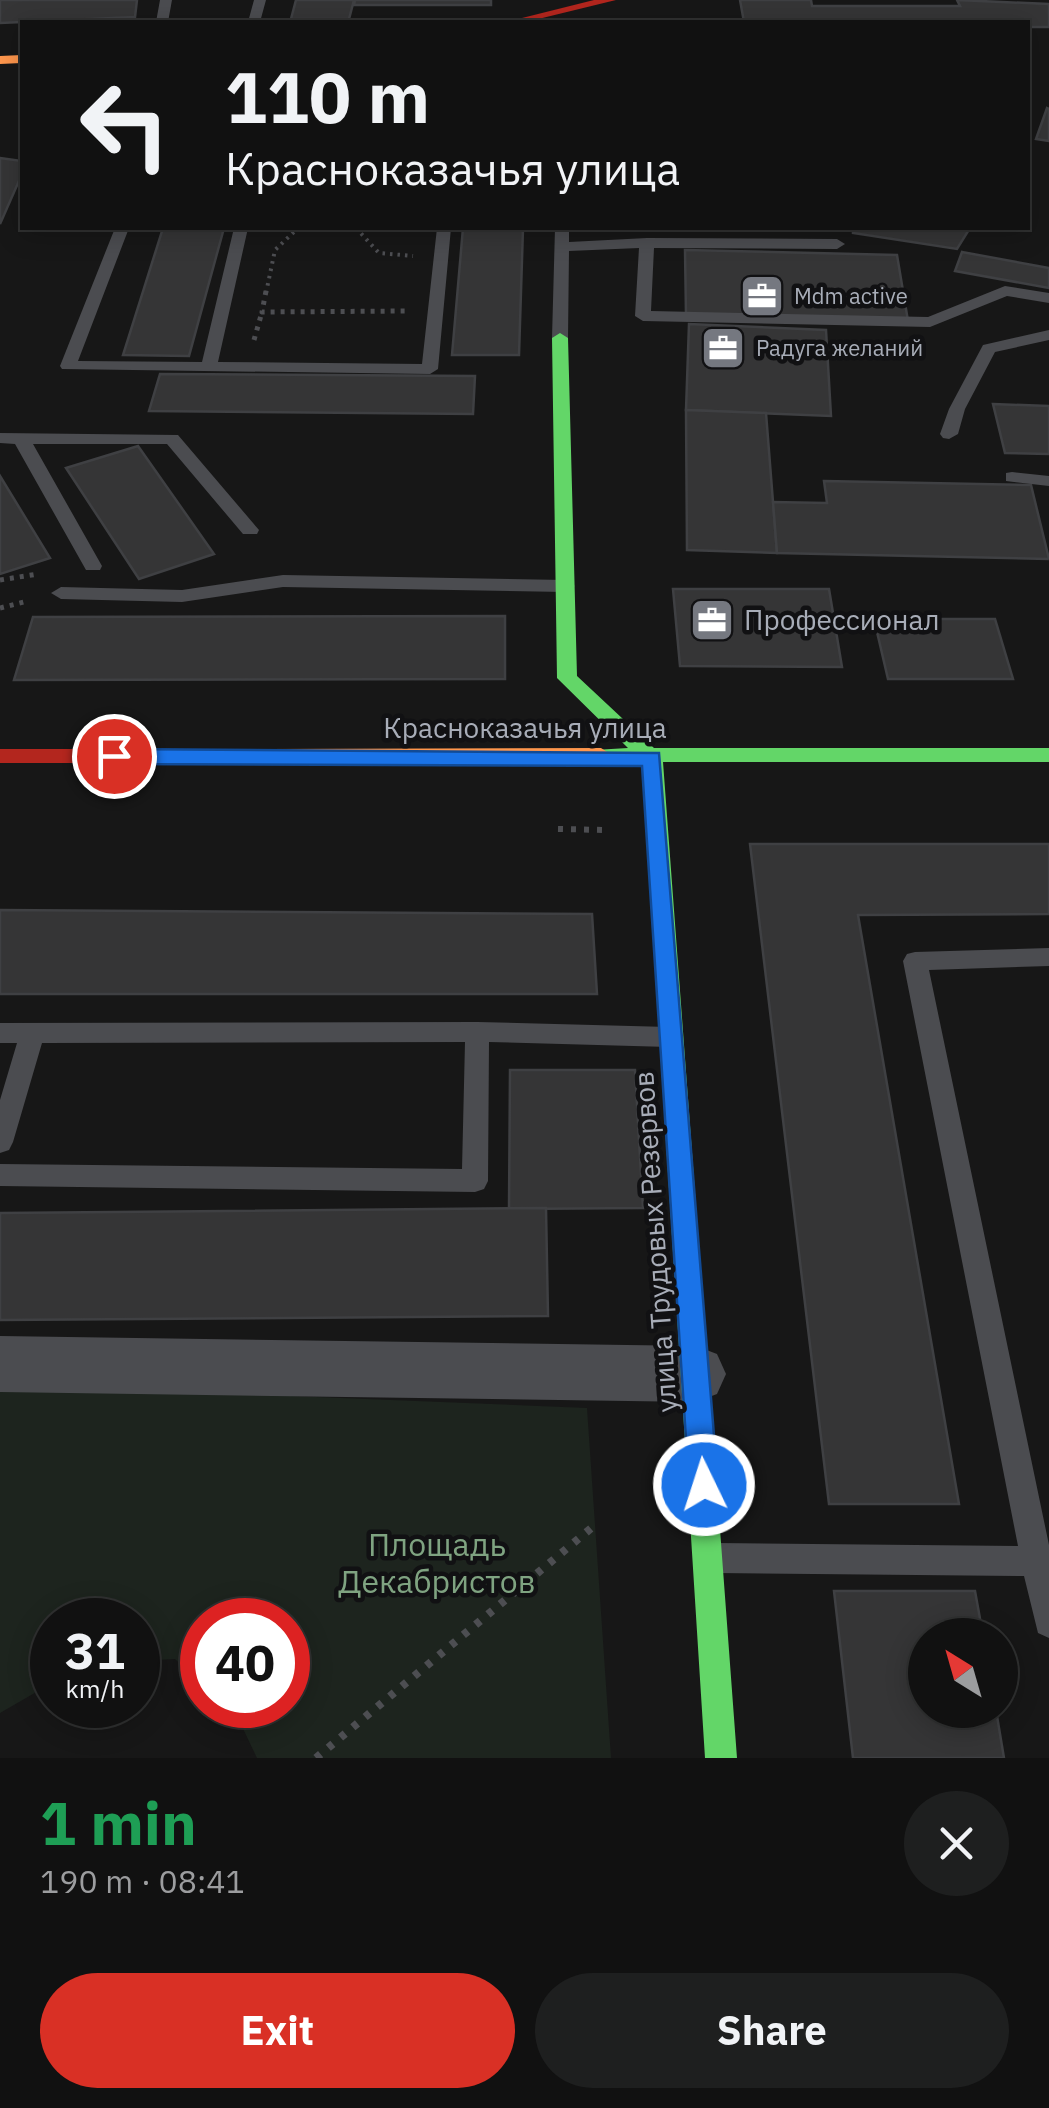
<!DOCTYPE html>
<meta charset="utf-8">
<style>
:root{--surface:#111;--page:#1e1f1f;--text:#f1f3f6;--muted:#9c9d9f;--line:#303131;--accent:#d93025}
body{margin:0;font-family:"IBM Plex Sans",sans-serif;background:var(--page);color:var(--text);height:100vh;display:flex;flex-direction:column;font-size:38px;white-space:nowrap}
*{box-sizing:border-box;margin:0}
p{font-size:32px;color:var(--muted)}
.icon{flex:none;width:55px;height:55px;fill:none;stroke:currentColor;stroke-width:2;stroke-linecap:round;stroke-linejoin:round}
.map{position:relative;height:1758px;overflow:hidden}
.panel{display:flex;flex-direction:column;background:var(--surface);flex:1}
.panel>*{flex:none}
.banner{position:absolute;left:20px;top:20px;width:1010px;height:210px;border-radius:0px;box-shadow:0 5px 25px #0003,0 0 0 2px var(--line);background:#111;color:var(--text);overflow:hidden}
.needle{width:65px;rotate:323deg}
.buttons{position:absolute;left:908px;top:1618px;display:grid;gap:20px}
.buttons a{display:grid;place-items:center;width:110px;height:110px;border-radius:50%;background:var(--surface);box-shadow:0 5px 25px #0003,0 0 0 2px var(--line);font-size:50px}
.speed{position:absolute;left:30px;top:1598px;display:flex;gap:20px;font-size:50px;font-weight:700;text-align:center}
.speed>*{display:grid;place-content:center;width:130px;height:130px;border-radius:50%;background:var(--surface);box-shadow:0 5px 25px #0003,0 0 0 2px var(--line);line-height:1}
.speed small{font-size:25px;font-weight:400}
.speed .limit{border:15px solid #d22;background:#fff;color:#111}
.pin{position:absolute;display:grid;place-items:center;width:85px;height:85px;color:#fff;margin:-42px;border:5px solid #fff;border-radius:50%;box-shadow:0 2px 10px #0007}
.me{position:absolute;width:110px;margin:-55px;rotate:356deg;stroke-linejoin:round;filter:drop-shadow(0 0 8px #0008)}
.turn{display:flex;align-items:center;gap:35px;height:210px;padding:0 40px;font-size:45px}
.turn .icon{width:130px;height:130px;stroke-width:2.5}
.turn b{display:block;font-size:70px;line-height:85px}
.round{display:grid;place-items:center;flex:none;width:105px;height:105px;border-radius:52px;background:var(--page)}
.head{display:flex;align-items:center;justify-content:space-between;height:170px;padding:0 40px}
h1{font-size:60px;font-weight:700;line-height:75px;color:#1e9e55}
.action{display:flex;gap:20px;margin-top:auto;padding:20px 40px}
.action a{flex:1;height:115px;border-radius:60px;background:var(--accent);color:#fff;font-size:40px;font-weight:700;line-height:115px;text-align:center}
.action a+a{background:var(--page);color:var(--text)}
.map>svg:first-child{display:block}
</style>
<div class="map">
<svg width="1049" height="1758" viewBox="0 0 1049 1758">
<rect width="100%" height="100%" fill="#171717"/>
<polygon fill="#1d241e" points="0,1384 587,1408 611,1758 257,1758 237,1716 225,1705 288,1705 288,1620 202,1620 202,1684 175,1659 138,1661 138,1620 52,1620 52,1683 0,1713"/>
<g fill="#353536" stroke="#3f4043" stroke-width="2.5">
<polygon points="0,0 137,0 135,17 0,23"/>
<polygon points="296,0 354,0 349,19 291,19"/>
<polygon points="355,0 491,0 491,5 354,5"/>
<polygon points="740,0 811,0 812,6 960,6 957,0 1049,4 1049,27 1028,27 1028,22 744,22"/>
<polygon points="1047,108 1049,109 1049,141 1036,139"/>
<polygon points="0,158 22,161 22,174 0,224"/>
<polygon points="163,228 224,228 189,356 123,355"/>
<polygon points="463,228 523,228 519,355 452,355"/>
<polygon points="853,228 970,228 957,249 853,233"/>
<polygon points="685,250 897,255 908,321 686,315"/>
<polygon points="962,252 1049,268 1049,288 955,271"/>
<polygon points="689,324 826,330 831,416 686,410"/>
<polygon points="160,374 475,376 473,414 149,411"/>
<polygon points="993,404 1049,406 1049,454 1005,453"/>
<polygon points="686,410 766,413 777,553 687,550"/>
<polygon points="138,446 214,554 139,579 66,468"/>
<polygon points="0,476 50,558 0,574"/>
<polygon points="824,481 1031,485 1049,559 777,553 773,502 827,503"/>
<polygon points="673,589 829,589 842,667 680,666"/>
<polygon points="505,616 505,679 14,680 33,617"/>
<polygon points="874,619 995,619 1013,679 888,679"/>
<polygon points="750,844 1049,844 1049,914 858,915 959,1504 829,1504"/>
<polygon points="0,910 592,914 597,994 0,994"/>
<polygon points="510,1070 635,1070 643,1208 509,1209"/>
<polygon points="546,1208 548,1316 0,1320 0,1213"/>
<polygon points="834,1591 975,1591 983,1635 925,1635 925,1710 996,1710 1004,1758 853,1758"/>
</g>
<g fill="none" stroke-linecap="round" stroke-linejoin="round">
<g stroke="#4d4e52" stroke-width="4" stroke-dasharray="2.5 5" stroke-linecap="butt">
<polyline points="356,228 379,253 413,256"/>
<polyline points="266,293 275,250 298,228"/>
</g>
<g stroke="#4d4e52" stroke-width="5" stroke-dasharray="4 6" stroke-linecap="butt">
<polyline points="266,291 262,312 405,311"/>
<polyline points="254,340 262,312"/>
<polyline points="0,580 38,574"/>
<polyline points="0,608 28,601"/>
</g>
<polyline stroke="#4d4e52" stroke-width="6" stroke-dasharray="5 8" stroke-linecap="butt" points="558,829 607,830"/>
<polyline stroke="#4d4e52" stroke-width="8" stroke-dasharray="6 10" stroke-linecap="butt" points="316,1758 595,1525"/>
<g fill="#4b4c50" fill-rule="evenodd">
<polygon points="160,0 172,0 168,22 156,22"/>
<polygon points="254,0 266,0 260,22 248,22"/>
<polygon points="115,228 129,228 78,361 202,362 234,228 248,228 218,362 422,364 437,228 451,228 438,369 430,374 62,369 60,366"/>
<polygon points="555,228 569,228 569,242 647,238 837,239 845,244 837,249 654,248 651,311 928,317 1005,286 1049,293 1049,303 1007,296 930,327 643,321 635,316 639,248 569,251 568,338 560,343 552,338"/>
<polygon points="1049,330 1049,340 995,352 965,409 958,434 949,439 943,438 940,434 949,409 983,345"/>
<polygon points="0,433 178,435 259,530 257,534 243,534 167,444 33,444 102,566 100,570 86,570 15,444 0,443"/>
<polygon points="1012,472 1049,476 1049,486 1006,481 1006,473"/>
<polygon points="283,575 565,580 575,586 565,592 283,587 182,602 61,599 51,593 61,587 182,590"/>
<polygon points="1049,948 1049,966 929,970 1049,1545 1049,1638 1038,1633 1024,1576 716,1573 705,1569 701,1558 705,1547 716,1543 1018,1546 903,961 907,954 915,952"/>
<polygon points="477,1022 669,1027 678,1030 681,1037 678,1044 669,1047 489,1042 488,1181 484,1189 475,1192 0,1186 0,1164 462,1169 465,1042 42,1043 13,1142 9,1150 0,1153 0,1100 17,1043 0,1043 0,1023"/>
</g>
<polygon fill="#4b4c50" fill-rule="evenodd" points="0,1336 696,1346 717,1354 726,1374 717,1394 696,1402 0,1392"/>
<polygon fill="#63d668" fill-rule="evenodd" points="560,333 568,338 577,676 654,748 1049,748 1049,762 663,762 737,1758 705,1758 642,762 594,760 590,755 594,750 628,748 557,678 552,338"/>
<g fill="#ff974d" fill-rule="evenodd">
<polygon points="22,55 22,63 0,64 0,56"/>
<polygon points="601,748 612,755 601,762 267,763 256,756 267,749"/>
</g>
<g fill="#b3261e" fill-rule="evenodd">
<polygon points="594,0 616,0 526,22 506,22"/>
<polygon points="0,749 267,749 278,756 267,763 0,763"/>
</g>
</g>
<polygon fill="#1a73e8" stroke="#114b97" stroke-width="2.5" points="114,749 659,753 718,1485 714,1495 704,1500 693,1495 689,1485 642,766 114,764 104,756"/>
<defs>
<g id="office-square" transform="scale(2.25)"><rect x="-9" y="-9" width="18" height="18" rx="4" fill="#757880" stroke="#111113"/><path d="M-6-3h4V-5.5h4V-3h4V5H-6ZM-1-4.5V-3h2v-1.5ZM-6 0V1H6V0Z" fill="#fff"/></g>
</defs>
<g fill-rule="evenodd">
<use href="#office-square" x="762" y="296"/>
<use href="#office-square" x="723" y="348"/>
<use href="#office-square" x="712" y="620"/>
</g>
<g text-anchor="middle" stroke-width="9" stroke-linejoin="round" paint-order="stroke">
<g font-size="22" fill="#a8adb8" stroke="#111113" text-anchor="start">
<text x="794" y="304">Mdm active</text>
<text x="756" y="356">Радуга желаний</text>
</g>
<g font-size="28" fill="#a8adb8" stroke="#111113" text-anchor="start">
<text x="744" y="630">Профессионал</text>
</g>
<g font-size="28" fill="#a8adb8" stroke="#111113">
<text x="525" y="738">Красноказачья улица</text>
<text transform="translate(655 1242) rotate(-94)" y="10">улица Трудовых Резервов</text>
</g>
<g font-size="32" fill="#7fa381" stroke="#111113">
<text x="437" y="1556">Площадь<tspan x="437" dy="37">Декабристов</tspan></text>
</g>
</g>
</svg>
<div class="buttons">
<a><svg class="needle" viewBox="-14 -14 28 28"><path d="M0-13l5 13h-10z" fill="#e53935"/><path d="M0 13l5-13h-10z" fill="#9c9d9f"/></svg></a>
</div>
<div class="speed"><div>31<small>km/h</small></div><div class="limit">40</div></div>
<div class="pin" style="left:114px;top:756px;background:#d93025"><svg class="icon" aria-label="arrive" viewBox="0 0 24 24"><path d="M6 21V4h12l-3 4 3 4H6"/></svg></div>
<svg class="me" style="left:704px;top:1485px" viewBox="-20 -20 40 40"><circle r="17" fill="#1a73e8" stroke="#fff" stroke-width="3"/><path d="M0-11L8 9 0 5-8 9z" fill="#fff"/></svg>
<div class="banner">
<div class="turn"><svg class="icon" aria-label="left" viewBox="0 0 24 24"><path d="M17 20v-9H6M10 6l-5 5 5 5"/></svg><div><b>110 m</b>Красноказачья улица</div></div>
</div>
</div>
<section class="panel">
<div class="head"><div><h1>1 min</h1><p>190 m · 08:41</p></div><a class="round"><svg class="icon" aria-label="close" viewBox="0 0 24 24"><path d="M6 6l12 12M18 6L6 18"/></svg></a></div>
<div class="action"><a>Exit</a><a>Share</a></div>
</section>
